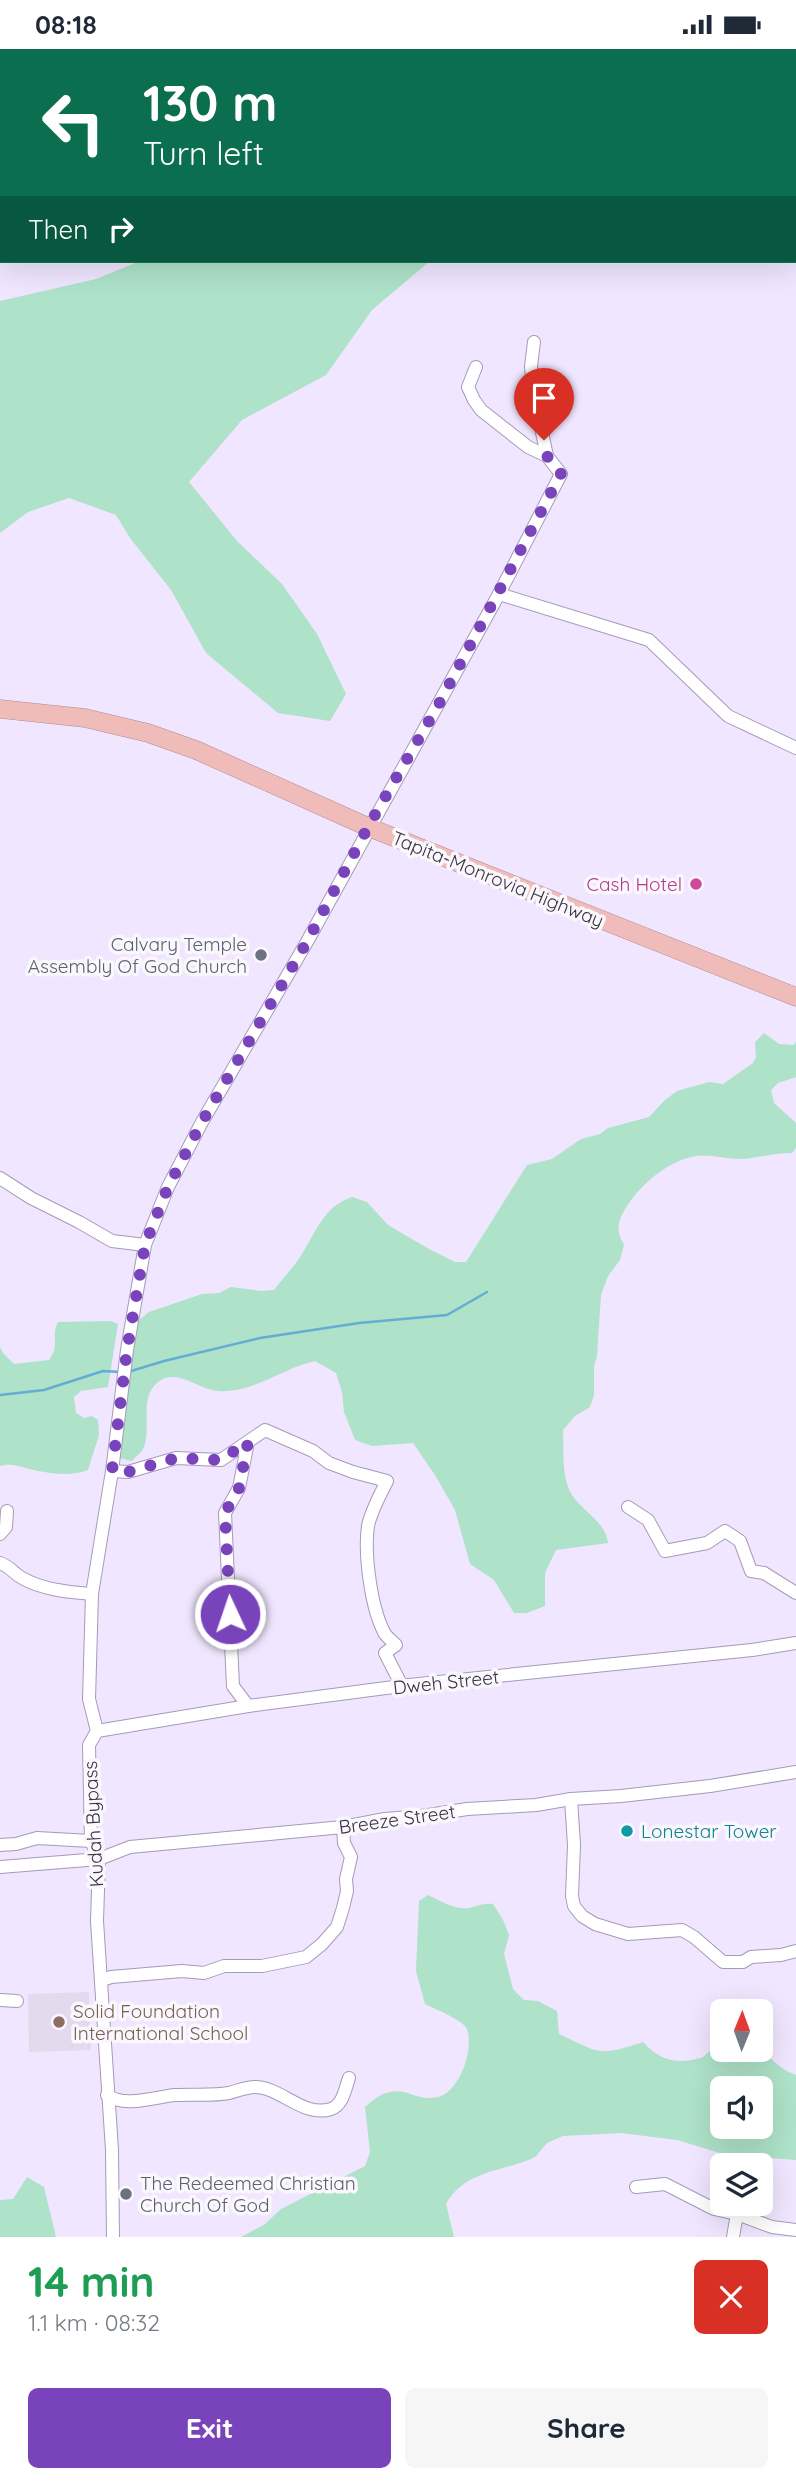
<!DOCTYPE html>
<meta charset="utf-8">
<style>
:root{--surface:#fff;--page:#f6f6f7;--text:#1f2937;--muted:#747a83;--accent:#7944bb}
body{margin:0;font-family:Quicksand,sans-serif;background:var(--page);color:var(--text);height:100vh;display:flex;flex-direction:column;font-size:26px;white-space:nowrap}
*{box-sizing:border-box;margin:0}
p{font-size:23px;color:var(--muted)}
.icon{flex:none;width:38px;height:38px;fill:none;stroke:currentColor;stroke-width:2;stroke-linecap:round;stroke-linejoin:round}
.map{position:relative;height:2188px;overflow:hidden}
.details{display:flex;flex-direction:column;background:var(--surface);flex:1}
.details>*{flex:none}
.hud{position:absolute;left:0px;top:0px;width:796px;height:214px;box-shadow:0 7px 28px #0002;background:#0b6e4f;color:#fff;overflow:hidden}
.needle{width:46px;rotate:1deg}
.controls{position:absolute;left:710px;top:1950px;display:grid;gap:14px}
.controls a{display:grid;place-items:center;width:63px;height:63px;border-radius:10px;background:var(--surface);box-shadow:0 7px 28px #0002;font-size:35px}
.pin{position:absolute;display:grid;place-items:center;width:60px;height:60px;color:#fff;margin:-72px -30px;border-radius:50% 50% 50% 0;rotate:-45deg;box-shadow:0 0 7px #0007}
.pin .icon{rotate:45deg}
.me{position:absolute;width:77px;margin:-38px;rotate:357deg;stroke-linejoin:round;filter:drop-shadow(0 0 5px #0008)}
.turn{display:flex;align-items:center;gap:24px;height:147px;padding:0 28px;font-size:32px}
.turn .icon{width:91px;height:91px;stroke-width:2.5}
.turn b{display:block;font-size:49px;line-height:60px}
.then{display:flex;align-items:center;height:66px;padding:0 28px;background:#0003;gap:14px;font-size:26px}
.round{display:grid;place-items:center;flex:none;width:74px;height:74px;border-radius:10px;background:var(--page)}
.headline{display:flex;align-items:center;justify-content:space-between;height:119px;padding:0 28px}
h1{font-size:42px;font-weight:700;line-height:52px;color:#1e9e55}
.primary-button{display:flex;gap:14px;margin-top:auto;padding:14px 28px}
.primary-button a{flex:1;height:80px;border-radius:10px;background:var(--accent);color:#fff;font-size:28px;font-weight:700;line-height:80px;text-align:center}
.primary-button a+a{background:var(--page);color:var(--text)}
.status{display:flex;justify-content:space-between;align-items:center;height:49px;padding:0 35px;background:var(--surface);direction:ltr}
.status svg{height:19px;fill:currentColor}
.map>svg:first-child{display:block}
</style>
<div class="status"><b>08:18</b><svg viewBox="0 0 49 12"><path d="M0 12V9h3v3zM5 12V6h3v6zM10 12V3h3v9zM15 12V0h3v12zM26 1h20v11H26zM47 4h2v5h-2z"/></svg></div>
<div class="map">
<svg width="796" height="2188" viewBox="0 0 796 2188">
<rect width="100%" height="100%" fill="#f0e6ff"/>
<polygon fill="#e3daee" points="89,1943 91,2001 29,2003 28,1945"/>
<g fill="#aee2c9" fill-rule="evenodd">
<polygon points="140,212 430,212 372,261 326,326 242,371 189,433 237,492 282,535 317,585 346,645 330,672 278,664 206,604 171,541 130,489 116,466 69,449 28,463 0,484 0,252 96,230"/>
<path d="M764 984 779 995 793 996 796 993V1028L778 1034 771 1041 774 1054 796 1074V1099L792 1104C775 1104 760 1108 744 1110 728 1111 712 1105 696 1107 669 1111 641 1135 627 1157 618 1171 615 1181 624 1196L620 1211 608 1227 601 1246 597 1307 594 1317V1346L590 1358 575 1367 563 1381C564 1400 561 1429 572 1446 583 1463 606 1473 608 1494L556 1501 545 1524V1557L527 1564H514L494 1531 470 1515 455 1461 435 1426 413 1394 372 1397 355 1391 344 1363 342 1343 336 1324 315 1312C283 1319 252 1345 218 1342 196 1340 173 1315 154 1337 140 1353 152 1381 143 1400 141 1404 135 1408 132 1412L119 1409 134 1275 149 1263 202 1245 219 1244 231 1238 261 1242 274 1241C283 1229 294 1218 302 1205 316 1183 324 1157 352 1148L367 1153 388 1176 429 1200 455 1213H466L527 1116 552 1110 581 1090 600 1085 608 1079 649 1068 665 1051 677 1042 709 1033 723 1035 753 1014 756 1008 755 993Z"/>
<path d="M111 1272 118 1275 108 1338 81 1342 74 1348 76 1364 84 1369 92 1367 98 1371 99 1386 88 1421C73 1427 54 1425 38 1422 24 1420 15 1413 0 1417V1298L3 1304 14 1315 49 1311C61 1295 50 1289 58 1273Z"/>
<path d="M428 1846C440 1852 456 1861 469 1859 479 1857 482 1854 493 1855L503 1871 509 1886 504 1905 513 1940 524 1951 538 1952 557 1962 559 1985C600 2004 598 2008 643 1993 657 2008 671 2015 692 2011 693 2010 702 2009 703 2008 710 2003 714 1994 722 1989L723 2000H761V1998C771 2011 780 2020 796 2026V2111L723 2105 677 2091 621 2084 563 2087 547 2094 536 2107 529 2111C497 2123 464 2123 446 2155L454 2188H241L265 2175 281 2160 365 2117 370 2103 365 2058C401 2024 412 2057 441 2047 461 2039 474 1999 467 1980 463 1971 435 1960 425 1955L416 1922 419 1852ZM723 2039H761V2077H723Z"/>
<polygon points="27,2128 44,2138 56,2188 0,2188 0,2151 13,2150"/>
</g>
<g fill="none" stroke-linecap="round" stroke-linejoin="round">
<g stroke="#64add5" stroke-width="2.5">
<polyline points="128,1323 164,1312 260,1289 359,1274 447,1266 487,1243"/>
<polyline points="0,1346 44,1341 103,1322 121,1323"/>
</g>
<g stroke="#a69ab6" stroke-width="14">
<g id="minor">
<polyline points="534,293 531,317 532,329 539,347 540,374 547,407"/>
<polyline points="499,545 649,591 728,667 796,699"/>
<polyline points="0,1129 31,1149 79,1173 112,1192 145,1196"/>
<path d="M112 1422 128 1423 176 1409 221 1411 265 1381 313 1402 329 1414 353 1423 387 1432C380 1446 371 1462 368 1477 364 1505 371 1560 385 1585 388 1589 393 1593 396 1596L385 1604 402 1637"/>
<polyline points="628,1458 648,1471 665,1502 707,1494 725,1482 740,1492 751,1522 764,1524 796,1544"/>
<polyline points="0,1485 6,1478 7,1462"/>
<path d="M0 1514C11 1518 13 1524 22 1529 43 1541 69 1543 92 1545"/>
<polyline points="248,1657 233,1637 225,1464 239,1439 248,1393"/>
<polyline points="97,1682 248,1657 409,1636 752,1601 796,1594"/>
<polyline points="571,1750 574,1796 572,1847 574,1857 582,1867 595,1875 628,1885 682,1881 694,1888 723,1913 743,1913 751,1908 781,1906 796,1902"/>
<polyline points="0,1796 16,1795 37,1789 91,1792"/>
<polyline points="0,1818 99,1810 130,1798 343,1778 385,1770 422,1767 467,1760 536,1756 571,1750 621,1747 710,1737 796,1723"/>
<polyline points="102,1931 111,1928 182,1922 204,1924 224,1917 262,1917 306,1908 322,1895 337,1878 343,1859 347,1842 346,1830 351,1808 344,1794 343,1778"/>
<polyline points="0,1951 17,1952"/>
<path d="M107 2046C124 2059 155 2048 175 2046 193 2045 212 2047 229 2044 237 2042 246 2038 255 2038 281 2038 303 2069 331 2060 343 2056 345 2040 349 2029"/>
<polyline points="636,2138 665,2135 714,2160 737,2165 772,2178 796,2181"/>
<polyline points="113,2188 112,2101 97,1872 99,1810 91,1792 89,1696 97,1682 89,1650 92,1545 112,1422 127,1301 145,1196 168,1138 202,1073 308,891 499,545 561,425 547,407 528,398 481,361 474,351 468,338 476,318"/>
<polyline points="733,2188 737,2165"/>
</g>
</g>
<g stroke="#b08c8f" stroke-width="19">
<polyline id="highway" points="0,660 85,669 148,684 196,701 368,778 796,948"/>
</g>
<use href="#minor" stroke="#fff" stroke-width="12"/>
<use href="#highway" stroke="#f0bcba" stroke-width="18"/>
</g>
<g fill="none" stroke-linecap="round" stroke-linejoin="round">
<polyline stroke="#7944bb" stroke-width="12" stroke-dasharray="0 21.6" points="230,1565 225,1464 239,1439 248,1393 221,1411 176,1409 128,1423 112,1422 127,1301 145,1196 168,1138 202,1073 308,891 368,778 440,653 561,425 547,407 544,391"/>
</g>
<circle fill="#d1479c" stroke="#faf7fd" stroke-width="2.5" cx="696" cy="835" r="7"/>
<g fill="#6b7280" stroke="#faf7fd" stroke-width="2.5">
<circle cx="261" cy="906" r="7"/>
<circle cx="126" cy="2145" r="7"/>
</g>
<circle fill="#0f9aa8" stroke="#faf7fd" stroke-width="2.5" cx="627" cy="1782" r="7"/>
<circle fill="#8d6e63" stroke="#faf7fd" stroke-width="2.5" cx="59" cy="1973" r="7"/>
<g text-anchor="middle" stroke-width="7" stroke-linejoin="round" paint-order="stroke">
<g font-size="19" fill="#393440" stroke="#faf7fd">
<text transform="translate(498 830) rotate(22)" y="7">Tapita-Monrovia Highway</text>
<text transform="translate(446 1633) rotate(-6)" y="7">Dweh Street</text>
<text transform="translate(397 1770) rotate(-8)" y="7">Breeze Street</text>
<text transform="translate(93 1775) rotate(-93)" y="7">Kudah Bypass</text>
</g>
<g font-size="19" fill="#b23c85" stroke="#faf7fd" text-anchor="end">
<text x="682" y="842">Cash Hotel</text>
</g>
<g font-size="19" fill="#5b616d" stroke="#faf7fd" text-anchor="end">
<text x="247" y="902">Calvary Temple<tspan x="247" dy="22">Assembly Of God Church</tspan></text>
<text x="140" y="2141" text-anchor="start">The Redeemed Christian<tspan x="140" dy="22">Church Of God</tspan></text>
</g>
<g font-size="19" fill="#0d838f" stroke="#faf7fd" text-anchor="start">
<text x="641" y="1789">Lonestar Tower</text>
</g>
<g font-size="19" fill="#785e54" stroke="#faf7fd" text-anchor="start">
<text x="73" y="1969">Solid Foundation<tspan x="73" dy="22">International School</tspan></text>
</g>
</g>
</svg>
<div class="controls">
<a><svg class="needle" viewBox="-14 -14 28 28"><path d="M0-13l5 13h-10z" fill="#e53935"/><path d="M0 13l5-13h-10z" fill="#747a83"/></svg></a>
<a><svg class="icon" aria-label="sound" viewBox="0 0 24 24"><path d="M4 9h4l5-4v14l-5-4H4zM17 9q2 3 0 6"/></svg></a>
<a><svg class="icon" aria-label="layers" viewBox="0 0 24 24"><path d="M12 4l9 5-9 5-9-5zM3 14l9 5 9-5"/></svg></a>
</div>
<div class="pin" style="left:544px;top:391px;background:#d93025"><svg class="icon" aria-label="arrive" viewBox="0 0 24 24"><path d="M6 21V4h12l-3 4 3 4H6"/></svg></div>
<svg class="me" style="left:230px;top:1565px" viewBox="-20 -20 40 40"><circle r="17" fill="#7944bb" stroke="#fff" stroke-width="3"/><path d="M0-11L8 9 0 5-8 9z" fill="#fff"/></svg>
<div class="hud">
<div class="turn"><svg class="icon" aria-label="left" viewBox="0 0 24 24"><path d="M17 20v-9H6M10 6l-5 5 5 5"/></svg><div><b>130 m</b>Turn left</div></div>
<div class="then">Then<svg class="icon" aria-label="right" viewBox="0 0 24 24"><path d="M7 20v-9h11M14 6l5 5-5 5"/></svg></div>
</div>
</div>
<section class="details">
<div class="headline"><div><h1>14 min</h1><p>1.1 km · 08:32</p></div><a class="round" style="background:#d93025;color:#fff"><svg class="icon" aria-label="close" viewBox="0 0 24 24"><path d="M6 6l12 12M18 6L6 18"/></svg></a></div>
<div class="primary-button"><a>Exit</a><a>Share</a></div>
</section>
